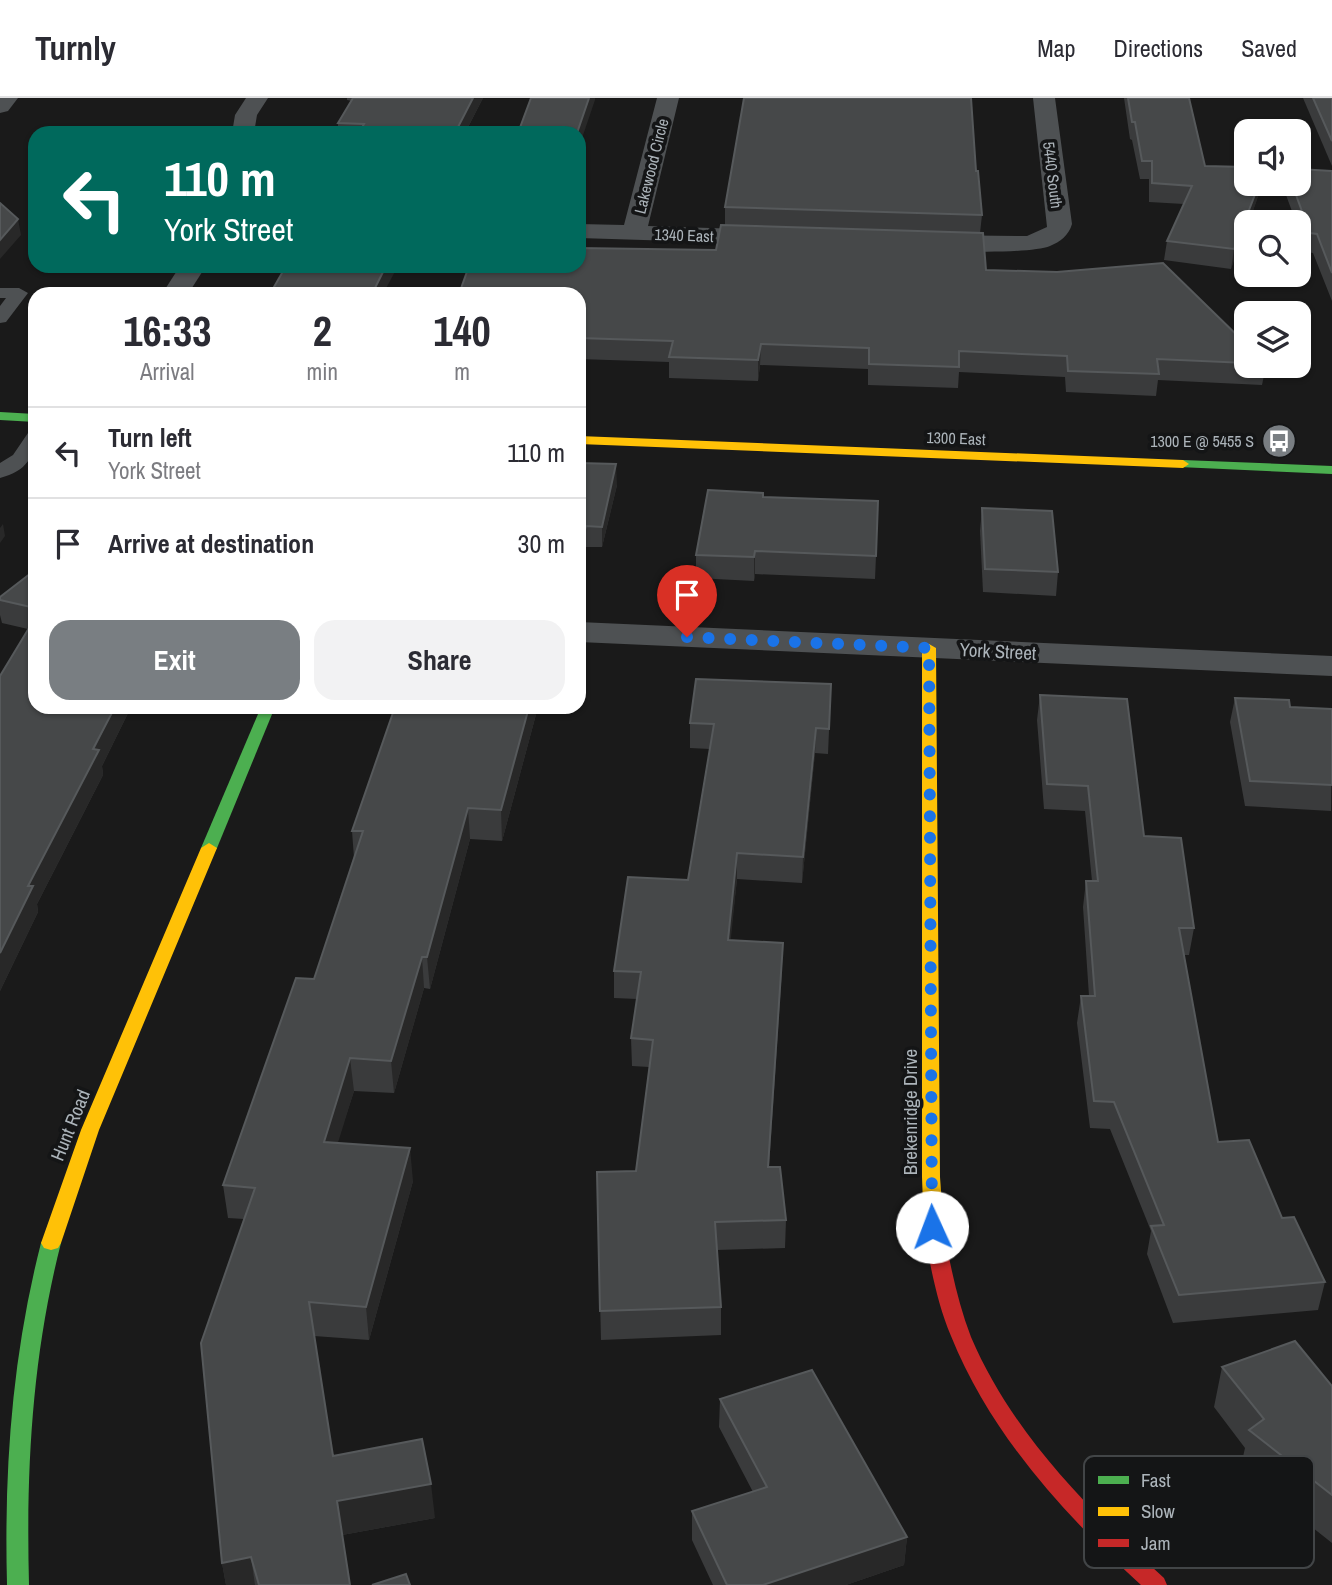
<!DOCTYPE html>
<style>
:root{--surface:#fff;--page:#f2f2f3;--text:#2b2b33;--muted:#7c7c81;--line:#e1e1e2;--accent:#797e82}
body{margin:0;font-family:"Archivo Narrow",sans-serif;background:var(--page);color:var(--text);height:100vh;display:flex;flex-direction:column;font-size:26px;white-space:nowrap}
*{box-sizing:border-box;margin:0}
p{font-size:23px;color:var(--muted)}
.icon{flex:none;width:38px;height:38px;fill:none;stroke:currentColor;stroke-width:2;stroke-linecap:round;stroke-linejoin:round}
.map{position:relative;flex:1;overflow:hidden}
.sheet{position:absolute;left:28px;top:189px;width:558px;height:427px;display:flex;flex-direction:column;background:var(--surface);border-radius:21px;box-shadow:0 2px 5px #0004}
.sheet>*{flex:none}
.banner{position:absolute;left:28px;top:28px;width:558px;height:147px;border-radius:21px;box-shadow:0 2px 5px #0004;background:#00695c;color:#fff;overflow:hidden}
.controls{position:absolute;left:1234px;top:21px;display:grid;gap:14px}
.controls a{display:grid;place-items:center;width:77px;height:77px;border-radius:14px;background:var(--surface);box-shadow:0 2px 5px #0004;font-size:35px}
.pin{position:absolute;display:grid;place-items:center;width:60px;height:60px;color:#fff;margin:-72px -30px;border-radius:50% 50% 50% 0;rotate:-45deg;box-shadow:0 0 7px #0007}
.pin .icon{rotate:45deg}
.me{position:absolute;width:77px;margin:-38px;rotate:358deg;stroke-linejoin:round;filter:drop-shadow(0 0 5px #0008)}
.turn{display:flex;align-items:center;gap:24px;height:147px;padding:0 21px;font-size:32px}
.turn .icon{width:91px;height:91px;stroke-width:2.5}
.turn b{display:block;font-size:49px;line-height:60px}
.eta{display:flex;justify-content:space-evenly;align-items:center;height:119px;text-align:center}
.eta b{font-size:42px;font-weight:700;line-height:49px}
.primary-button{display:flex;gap:14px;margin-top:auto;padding:14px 21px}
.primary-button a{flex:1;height:80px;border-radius:21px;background:var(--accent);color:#fff;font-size:28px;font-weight:700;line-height:80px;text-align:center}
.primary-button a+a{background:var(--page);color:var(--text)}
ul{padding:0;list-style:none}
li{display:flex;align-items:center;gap:21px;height:91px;padding:0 21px;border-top:2px solid var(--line)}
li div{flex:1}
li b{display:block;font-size:26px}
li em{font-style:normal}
header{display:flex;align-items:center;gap:42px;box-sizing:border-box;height:98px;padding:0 35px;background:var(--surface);border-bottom:2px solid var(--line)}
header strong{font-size:33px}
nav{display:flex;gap:38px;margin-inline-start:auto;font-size:24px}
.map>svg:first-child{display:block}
</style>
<header>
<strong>Turnly</strong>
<nav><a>Map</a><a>Directions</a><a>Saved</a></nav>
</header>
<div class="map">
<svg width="1332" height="1487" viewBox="0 0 1332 1487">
<rect width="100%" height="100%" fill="#1a1a1a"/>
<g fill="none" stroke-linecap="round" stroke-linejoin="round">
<g fill="#4e5153" fill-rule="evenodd">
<polygon points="0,190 19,190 28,195 6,224 0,225 0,208 6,200 0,200"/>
<path d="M35 333C35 359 27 373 0 380V365L13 357 28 335Z"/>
</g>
<g fill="#4e5153" fill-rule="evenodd">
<polygon points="0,0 18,0 8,13 0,15"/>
<polygon points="246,0 268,0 257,17 254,35 232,35 235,17"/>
<polygon points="657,0 679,0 648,128 770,132 779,134 782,139 779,144 770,146 579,140 579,126 624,127"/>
<path d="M1033 0H1055L1072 126C1069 137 1060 144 1050 148 1030 156 944 155 922 149L919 144 922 139 931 137 1027 138 1047 129Z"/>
<polygon points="180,168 206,168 188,196 162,196"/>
<polygon points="579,524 1332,558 1332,578 579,544"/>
</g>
<g fill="#4caf50" fill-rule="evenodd">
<polygon points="0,314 35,316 35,324 0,322"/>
<polygon points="1183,362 1332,368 1332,376 1179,369 1177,366"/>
<polygon points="261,609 275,609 217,750 215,753 203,753 201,750"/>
<path d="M51 1138 58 1140 61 1145C32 1258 26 1371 29 1487H7C4 1371 12 1258 41 1145L44 1140Z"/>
</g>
<g fill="#ffc107" fill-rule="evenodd">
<polygon points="579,338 1183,362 1189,366 1183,370 579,346"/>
<polygon points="929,546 936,550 940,1079 944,1135 941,1140 934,1142 927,1140 924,1135 922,1079 922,550"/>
<polygon points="209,745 217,750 99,1032 61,1145 58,1150 51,1152 44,1150 41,1145 81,1032 201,750"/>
</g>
<path fill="#c62828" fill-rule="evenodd" d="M934 1128 941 1130 944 1135C951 1170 958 1205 971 1239 1012 1335 1088 1411 1164 1480L1167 1487H1141C1064 1416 991 1337 951 1238 937 1205 931 1170 924 1135L927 1130Z"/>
</g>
<g fill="#3a3b3c">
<polygon points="347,0 483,0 465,35 338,35 338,25 352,3 347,2"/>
<polygon points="1124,0 1189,0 1205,68 1246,86 1262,86 1249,124 1246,124 1231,171 1164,162 1167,143 1184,106 1149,104 1149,81 1140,81 1132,42 1130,41"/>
<polygon points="1303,0 1332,0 1332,68"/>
<polygon points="976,73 982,117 980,135 986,172 1246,246 1246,268 1266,268 1262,287 1158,282 1156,298 1066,294 1065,279 959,274 958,290 868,287 868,271 760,267 758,283 669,280 669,264 579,261 579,196 716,152 725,128 725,109"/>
<polygon points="1332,73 1332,203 1313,155 1307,154 1298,132 1298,124 1296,124 1283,89 1284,86 1298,86"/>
<polygon points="579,365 617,387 602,449 586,449 583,461 579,461"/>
<polygon points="763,399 876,458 875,481 755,476 754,483 696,480 696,457"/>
<polygon points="982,410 1058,474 1056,498 983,494 980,433"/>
<polygon points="35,472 35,609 131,609 102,668 103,677 37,806 38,814 0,893 0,578 28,531 2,525 0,517 0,499"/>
<polygon points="831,586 828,656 815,655 802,785 737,781 730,842 782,871 769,1069 786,1122 785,1150 717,1152 721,1209 721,1237 601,1242 597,1074 636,1073 649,969 632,968 631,940 637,901 614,900 614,873 688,782 710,651 690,650 690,625"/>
<polygon points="1040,597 1144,738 1194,830 1189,857 1184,857 1218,1044 1282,1120 1325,1184 1318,1212 1173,1225 1147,1156 1151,1133 1110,1031 1090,1030 1077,925 1081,898 1089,898 1083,809 1086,783 1092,783 1085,713 1044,711 1037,622"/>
<polygon points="1235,600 1290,609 1332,611 1331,713 1245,708 1230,624"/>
<polygon points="538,609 502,743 470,741 430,891 424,890 394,995 354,993 337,1045 413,1083 369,1242 314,1238 333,1358 435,1420 342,1437 350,1487 226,1487 222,1465 244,1121 228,1120 223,1087 314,881 354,760 352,733"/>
<polygon points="1222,1269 1332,1288 1332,1445 1240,1372 1245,1350 1214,1309"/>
<polygon points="720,1301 907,1439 904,1467 846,1487 713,1487 692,1442 692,1413 753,1394 719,1329"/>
</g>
<g fill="#282828">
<polygon points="473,0 483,0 465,35 455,35"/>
<polygon points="589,0 595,0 595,2 579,49 579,35 577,35"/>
<polygon points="1259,86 1262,86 1262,88 1249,124 1246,124 1246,131 1231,171 1234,151"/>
<polygon points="18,121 21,137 0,161 0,142"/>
<polygon points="386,168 398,168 383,196 372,196"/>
<polygon points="761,246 760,267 758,283 758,262"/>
<polygon points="616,366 617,387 602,449 602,429"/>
<polygon points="3,426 5,438 0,445 0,430"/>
<polygon points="586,428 586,449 583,461 583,440"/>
<polygon points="755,453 755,476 754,483 754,459"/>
<polygon points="115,609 131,609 102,668 103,677 37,806 38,814 0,893 0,855 28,788"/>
<polygon points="529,609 538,609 502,743 501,712"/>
<polygon points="816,630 815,655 802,785 803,759"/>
<polygon points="468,710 470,741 430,891 427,859"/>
<polygon points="737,755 737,781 728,869 728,842"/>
<polygon points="783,845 782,871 767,1097 768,1069"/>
<polygon points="422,859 424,890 394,995 391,963"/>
<polygon points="350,960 354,993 328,1077 324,1044"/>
<polygon points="410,1050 413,1083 369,1242 366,1209"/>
<polygon points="431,1386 435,1420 342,1437 337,1403"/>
<polygon points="907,1439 904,1467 846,1487 763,1487"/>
<polygon points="251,1459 255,1487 226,1487 222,1465"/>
</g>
<g fill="#464849" stroke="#56595b" stroke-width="2">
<polygon points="353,0 473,0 455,35 359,35 364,26 338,25"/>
<polygon points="531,0 589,0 577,35 518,35"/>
<polygon points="744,0 971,0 976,73 978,73 982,117 725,109"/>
<polygon points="1128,0 1189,0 1205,68 1246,69 1246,86 1259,86 1234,151 1167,143 1192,88 1152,85 1152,63 1142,63 1135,24 1132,24"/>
<polygon points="1313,0 1332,0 1332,43"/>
<polygon points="1298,71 1332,73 1332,175 1317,136 1310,135 1292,86 1298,86"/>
<polygon points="0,105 18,121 0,142"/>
<polygon points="721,127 983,135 986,172 1057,174 1163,165 1246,246 1246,265 1157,261 1159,276 1068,273 1067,258 959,253 959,269 869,266 869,250 761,246 758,262 669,259 673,243 579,240 579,196 459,196 469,168 579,168 579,150 716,152"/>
<polygon points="286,168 386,168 372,196 270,196"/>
<polygon points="579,365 616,366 602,429 586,428 583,440 579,440"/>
<polygon points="708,392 763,395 763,399 878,403 876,458 755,453 754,459 696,457"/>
<polygon points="982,410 1052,413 1058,474 985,471"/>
<polygon points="35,472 35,510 0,502 0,499"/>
<polygon points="35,520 35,609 115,609 93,651 99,652 28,788 33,788 0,855 0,578"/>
<polygon points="696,581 831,586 829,631 816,630 803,759 737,755 728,842 783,845 768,1069 780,1069 786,1122 715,1124 721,1209 600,1213 597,1074 636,1073 653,942 631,940 641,874 614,873 628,779 688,782 714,626 690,625"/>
<polygon points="1040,597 1127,601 1144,738 1181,740 1194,830 1179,830 1218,1044 1249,1042 1282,1120 1294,1119 1325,1184 1179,1197 1151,1128 1164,1127 1114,1004 1094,1003 1081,898 1095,898 1086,783 1098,783 1088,688 1047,686"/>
<polygon points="1235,600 1289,602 1290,609 1332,611 1332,687 1250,683"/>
<polygon points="395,609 529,609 501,712 468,710 427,859 422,859 391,963 350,960 324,1044 410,1050 366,1209 309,1204 333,1358 422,1341 431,1386 337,1403 350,1487 259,1487 251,1459 222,1465 201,1245 255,1090 223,1087 296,880 314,881 363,733 352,733"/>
<polygon points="1295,1243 1332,1288 1332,1397 1249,1332 1264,1321 1222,1269"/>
<polygon points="812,1272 907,1439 763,1487 727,1487 692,1413 767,1389 720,1301"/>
<polygon points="406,1476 410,1487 372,1487"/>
</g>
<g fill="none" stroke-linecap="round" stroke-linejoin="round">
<polyline stroke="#1a73e8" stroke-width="12" stroke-dasharray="0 21.6" points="687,539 929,550 932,1129"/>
</g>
<defs>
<g id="bus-disc" transform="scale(1.75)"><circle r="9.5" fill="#797e82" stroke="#141516"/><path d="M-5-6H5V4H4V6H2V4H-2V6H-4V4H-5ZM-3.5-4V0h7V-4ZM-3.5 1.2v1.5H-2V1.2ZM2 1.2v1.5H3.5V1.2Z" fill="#fff"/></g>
</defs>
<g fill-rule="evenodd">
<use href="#bus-disc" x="1279" y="343"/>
</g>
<g text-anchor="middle" stroke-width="7" stroke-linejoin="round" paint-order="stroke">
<g font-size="16" fill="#acb4ba" stroke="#141516">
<text transform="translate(651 68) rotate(-76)" y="6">Lakewood Circle</text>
<text transform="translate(1053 77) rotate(83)" y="6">5440 South</text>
<text transform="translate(684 137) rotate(2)" y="6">1340 East</text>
<text transform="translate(956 340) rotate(2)" y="6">1300 East</text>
</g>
<g font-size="16" fill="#acb4ba" stroke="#141516" text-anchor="end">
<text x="1254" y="349">1300 E @ 5455 S</text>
</g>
<g font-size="19" fill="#acb4ba" stroke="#141516">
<text transform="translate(998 553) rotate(3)" y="7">York Street</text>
<text transform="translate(910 1014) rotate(-90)" y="7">Brekenridge Drive</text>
<text transform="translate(70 1027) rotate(-68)" y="7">Hunt Road</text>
</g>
</g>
<rect x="1084" y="1358" width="230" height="112" rx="10" fill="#141516" stroke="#424547" stroke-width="2"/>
<rect x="1098" y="1378" width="31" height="8" fill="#4caf50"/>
<rect x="1098" y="1409" width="31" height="9" fill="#ffc107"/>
<rect x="1098" y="1441" width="31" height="8" fill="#c62828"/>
<g font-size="19" fill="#acb4ba">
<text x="1141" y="1389">Fast</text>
<text x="1141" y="1420">Slow</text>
<text x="1141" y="1452">Jam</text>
</g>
</svg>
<div class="controls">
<a><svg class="icon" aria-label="sound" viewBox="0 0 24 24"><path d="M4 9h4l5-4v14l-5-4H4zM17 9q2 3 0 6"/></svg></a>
<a><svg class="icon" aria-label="search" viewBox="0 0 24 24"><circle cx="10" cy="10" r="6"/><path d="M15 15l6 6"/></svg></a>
<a><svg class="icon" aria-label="layers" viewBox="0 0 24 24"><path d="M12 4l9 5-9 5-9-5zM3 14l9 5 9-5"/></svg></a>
</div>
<div class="pin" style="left:687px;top:539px;background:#d93025"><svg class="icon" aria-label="arrive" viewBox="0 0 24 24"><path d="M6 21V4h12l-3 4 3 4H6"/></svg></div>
<svg class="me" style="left:932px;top:1129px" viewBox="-20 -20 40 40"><circle r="19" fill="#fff"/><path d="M0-13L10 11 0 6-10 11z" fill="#1a73e8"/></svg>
<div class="banner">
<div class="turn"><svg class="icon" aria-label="left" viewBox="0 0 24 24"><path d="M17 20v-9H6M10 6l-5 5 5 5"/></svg><div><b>110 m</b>York Street</div></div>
</div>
<section class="sheet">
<div class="eta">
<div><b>16:33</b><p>Arrival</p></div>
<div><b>2</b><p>min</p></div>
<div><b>140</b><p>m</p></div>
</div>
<ul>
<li><svg class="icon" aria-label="left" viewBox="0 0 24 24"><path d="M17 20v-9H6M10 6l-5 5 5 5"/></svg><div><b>Turn left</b><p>York Street</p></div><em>110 m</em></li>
<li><svg class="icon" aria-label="arrive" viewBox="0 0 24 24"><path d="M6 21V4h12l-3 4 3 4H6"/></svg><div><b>Arrive at destination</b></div><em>30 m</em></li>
</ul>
<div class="primary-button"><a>Exit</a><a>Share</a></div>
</section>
</div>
